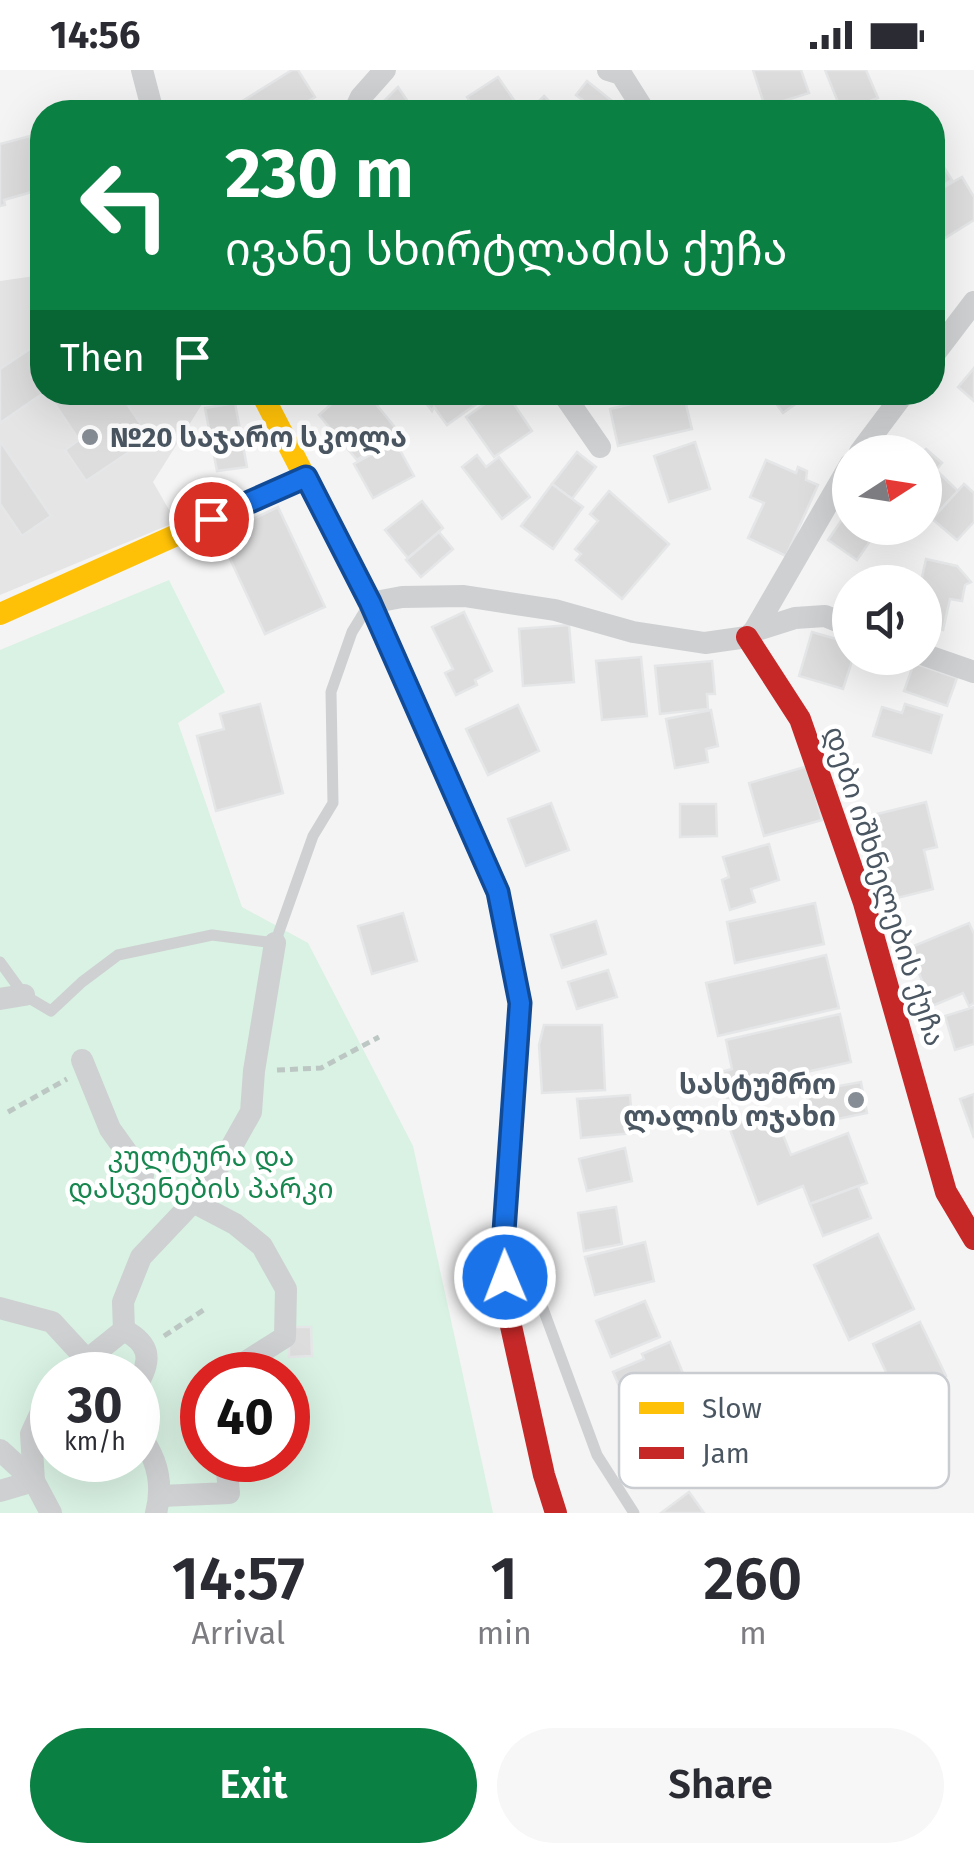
<!DOCTYPE html>
<meta charset="utf-8">
<style>
:root{--surface:#fff;--page:#f7f7f7;--text:#2b2b33;--muted:#7c7c81;--accent:#0b8043}
body{margin:0;font-family:"Fira Sans","Noto Sans Georgian",sans-serif;background:var(--page);color:var(--text);height:100vh;display:flex;flex-direction:column;font-size:38px;white-space:nowrap}
*{box-sizing:border-box;margin:0}
p{font-size:32px;color:var(--muted)}
.icon{flex:none;width:55px;height:55px;fill:none;stroke:currentColor;stroke-width:2;stroke-linecap:round;stroke-linejoin:round}
.map{position:relative;height:1443px;overflow:hidden}
.sheet{display:flex;flex-direction:column;background:var(--surface);flex:1}
.sheet>*{flex:none}
.banner{position:absolute;left:30px;top:30px;width:915px;height:305px;border-radius:40px;box-shadow:0 10px 40px #0002;background:#0b8043;color:#fff;overflow:hidden}
.needle{width:65px;rotate:78deg}
.controls{position:absolute;left:832px;top:365px;display:grid;gap:20px}
.controls a{display:grid;place-items:center;width:110px;height:110px;border-radius:50%;background:var(--surface);box-shadow:0 10px 40px #0002;font-size:50px}
.speed{position:absolute;left:30px;top:1282px;display:flex;gap:20px;font-size:50px;font-weight:700;text-align:center}
.speed>*{display:grid;place-content:center;width:130px;height:130px;border-radius:50%;background:var(--surface);box-shadow:0 10px 40px #0002;line-height:1}
.speed small{font-size:25px;font-weight:400}
.speed .limit{border:15px solid #d22;background:#fff;color:#111}
.pin{position:absolute;display:grid;place-items:center;width:85px;height:85px;color:#fff;margin:-42px;border:5px solid #fff;border-radius:50%;box-shadow:0 2px 10px #0007}
.me{position:absolute;width:110px;margin:-55px;rotate:359deg;stroke-linejoin:round;filter:drop-shadow(0 0 8px #0008)}
.turn{display:flex;align-items:center;gap:35px;height:210px;padding:0 30px;font-size:45px}
.turn .icon{width:130px;height:130px;stroke-width:2.5}
.turn b{display:block;font-size:70px;line-height:85px}
.then{display:flex;align-items:center;height:95px;padding:0 30px;background:#0003;gap:20px;font-size:38px}
.eta{display:flex;justify-content:space-evenly;align-items:center;height:170px;text-align:center}
.eta b{font-size:60px;font-weight:600;line-height:70px}
.action{display:flex;gap:20px;margin-top:auto;padding:20px 30px}
.action a{flex:1;height:115px;border-radius:60px;background:var(--accent);color:#fff;font-size:40px;font-weight:600;line-height:115px;text-align:center}
.action a+a{background:var(--page);color:var(--text)}
.status{display:flex;justify-content:space-between;align-items:center;height:70px;padding:0 50px;background:var(--surface);direction:ltr}
.status svg{height:28px;fill:currentColor}
.map>svg:first-child{display:block}
</style>
<div class="status"><b>14:56</b><svg viewBox="0 0 49 12"><path d="M0 12V9h3v3zM5 12V6h3v6zM10 12V3h3v9zM15 12V0h3v12zM26 1h20v11H26zM47 4h2v5h-2z"/></svg></div>
<div class="map">
<svg width="974" height="1443" viewBox="0 0 974 1443">
<rect width="100%" height="100%" fill="#f4f4f4"/>
<polygon fill="#e6e5e6" points="42,205 42,322 209,323 153,412 176,452 0,525 0,211"/>
<path fill="#d9f2e3" fill-rule="evenodd" d="M169 510 225 622 178 653 242 837 308 873 413 1076 493 1443H0V580ZM52 1305H138V1390H52ZM202 1305H288V1390H202Z"/>
<g fill="#ddddde" stroke="#e5e6e7" stroke-width="2.5">
<polygon points="292,0 298,0 315,27 290,42 230,42 228,40"/>
<polygon points="753,0 801,0 809,23 765,37"/>
<polygon points="825,0 866,0 878,28 842,42"/>
<polygon points="498,7 516,33 502,42 477,42 467,27"/>
<polygon points="587,11 612,31 603,42 598,42 576,25"/>
<polygon points="398,17 415,42 373,42"/>
<polygon points="544,26 560,42 528,42"/>
<polygon points="30,66 32,73 42,71 42,119 4,130 5,135 0,136 0,74"/>
<polygon points="932,78 952,110 932,121"/>
<polygon points="962,107 974,127 974,150 942,170 932,154 932,124"/>
<polygon points="42,271 42,322 45,322 0,353 0,299"/>
<polygon points="974,298 974,331 958,317"/>
<polygon points="47,322 119,322 150,368 86,411 65,380 79,370"/>
<polygon points="345,322 366,322 398,361 357,390 319,345"/>
<polygon points="418,322 488,322 489,325 447,355 434,337 432,341"/>
<polygon points="502,322 506,322 532,361 494,387 466,347"/>
<polygon points="683,322 692,359 618,376 610,339"/>
<polygon points="768,322 812,322 783,343"/>
<polygon points="235,333 247,397 217,401 205,338"/>
<polygon points="0,371 51,446 22,466 0,434"/>
<polygon points="395,371 414,406 373,428 354,394"/>
<polygon points="695,372 710,419 669,432 654,386"/>
<polygon points="926,379 942,393 936,400 958,421 932,449 930,446 925,451 925,382 923,382"/>
<polygon points="577,382 596,397 572,429 552,414"/>
<polygon points="477,385 486,397 499,387 530,427 502,449 462,397"/>
<polygon points="766,390 796,403 798,397 807,401 806,410 818,415 786,486 748,468 764,433 750,427"/>
<polygon points="552,414 583,437 553,479 521,456"/>
<polygon points="964,414 974,423 974,452 957,470 932,449"/>
<polygon points="609,421 669,474 622,529 576,490 581,484 575,479 598,451 590,444"/>
<polygon points="422,431 443,458 408,488 385,460"/>
<polygon points="278,437 325,537 265,564 219,465"/>
<polygon points="850,438 850,458 879,458 857,490 828,470"/>
<polygon points="439,462 453,479 421,507 406,490"/>
<polygon points="926,489 957,496 971,512 965,515 962,531 950,529 943,560 925,556 925,512 921,512"/>
<polygon points="464,542 492,601 475,610 477,615 456,625 445,603 453,599 432,557"/>
<polygon points="569,555 574,612 523,616 519,559"/>
<polygon points="812,562 850,573 850,588 853,588 843,619 799,606"/>
<polygon points="641,587 647,646 602,650 596,591"/>
<polygon points="712,591 715,624 707,624 708,639 660,644 655,596"/>
<polygon points="914,593 957,608 947,636 904,621"/>
<polygon points="260,634 283,723 216,741 197,666 224,659 220,644"/>
<polygon points="905,634 942,645 931,683 873,666 882,637 902,643"/>
<polygon points="518,635 539,681 488,705 466,659"/>
<polygon points="711,640 718,676 706,679 708,692 675,698 666,649"/>
<polygon points="808,696 822,750 764,766 749,713"/>
<polygon points="926,732 937,777 924,780 933,819 893,829 873,745"/>
<polygon points="551,733 569,780 526,796 508,749"/>
<polygon points="680,734 716,734 717,766 680,767"/>
<polygon points="769,774 779,810 751,819 755,832 730,840 722,810 729,807 723,787"/>
<polygon points="815,833 824,874 735,893 727,852"/>
<polygon points="403,843 417,891 372,904 358,856"/>
<polygon points="596,851 606,884 562,898 551,865"/>
<polygon points="969,853 974,864 974,933 969,936 963,923 932,936 909,878"/>
<polygon points="826,885 839,938 718,966 706,913"/>
<polygon points="608,900 617,927 577,939 568,912"/>
<polygon points="974,937 974,974 955,980 945,946"/>
<polygon points="840,944 851,992 766,1011 768,1019 727,1028 721,1002 732,999 726,970"/>
<polygon points="544,955 602,955 605,1020 542,1023 539,975"/>
<polygon points="861,1012 867,1043 812,1054 806,1022"/>
<polygon points="974,1024 974,1068 960,1029"/>
<polygon points="630,1025 633,1063 581,1068 577,1029"/>
<polygon points="773,1040 791,1085 848,1063 867,1113 810,1134 803,1116 758,1134 729,1057"/>
<polygon points="625,1078 632,1111 587,1121 579,1089"/>
<polygon points="858,1116 871,1148 823,1166 810,1134"/>
<polygon points="616,1137 622,1174 584,1181 578,1143"/>
<polygon points="878,1164 914,1239 849,1270 814,1195"/>
<polygon points="645,1172 654,1211 595,1225 585,1187"/>
<polygon points="645,1231 660,1267 611,1287 596,1251"/>
<polygon points="920,1252 946,1306 898,1328 873,1274"/>
<polygon points="289,1257 311,1257 312,1286 289,1287"/>
<polygon points="670,1272 687,1313 628,1337 613,1302 644,1289 642,1284"/>
<polygon points="689,1422 704,1443 661,1443"/>
</g>
<g fill="none" stroke-linecap="round" stroke-linejoin="round">
<g stroke="#bcc7c4" stroke-width="5" stroke-dasharray="8 5" stroke-linecap="butt">
<polyline points="277,1000 321,998 379,967"/>
<polyline points="8,1042 67,1009"/>
<polyline points="164,1266 205,1239"/>
</g>
<g stroke="#ced0d2" stroke-width="11">
<polyline points="0,892 24,925 51,941 82,912 118,885 212,865 275,873 313,766 333,733 331,622 352,562 368,536"/>
<polyline points="513,1192 542,1236 597,1385 634,1443"/>
</g>
<g stroke="#ced0d2" stroke-width="22">
<polyline points="142,0 153,42"/>
<polyline points="608,0 621,4 645,42"/>
<polyline points="354,42 361,27 385,0"/>
<polyline points="932,287 974,232"/>
<polyline points="562,322 600,377"/>
<polyline points="860,382 905,322"/>
<polyline points="370,533 402,527 464,526 555,540 633,562 705,573 747,567 754,561 795,548 825,546 850,556"/>
<polyline points="754,561 850,395"/>
<polyline points="925,585 974,602"/>
<polyline points="0,929 24,925"/>
<polyline points="82,990 110,1059 143,1105"/>
<polyline points="193,1132 235,1154 262,1176 286,1219 285,1267 225,1305"/>
<polyline points="0,1238 52,1252 87,1290"/>
<polyline points="124,1260 123,1232 141,1187 193,1132 228,1083 251,1042 254,1001 275,873"/>
<path d="M124 1260C150 1274 152 1289 138 1313"/>
<polyline points="68,1305 124,1260"/>
<path d="M138 1363C157 1387 164 1413 156 1443"/>
<polyline points="0,1380 34,1411"/>
<polyline points="0,1421 34,1411"/>
<polyline points="161,1426 229,1423 226,1390"/>
<polyline points="51,1443 34,1411 31,1364 52,1318"/>
</g>
<g stroke="#ffc107" stroke-width="22">
<polyline points="261,322 370,533 497,822 520,933 518,960"/>
<polyline points="0,544 306,407"/>
</g>
<g stroke="#c62828" stroke-width="22">
<polyline points="747,567 800,649 864,833 946,1122 974,1169"/>
<polyline points="518,960 503,1176 507,1238 544,1405 556,1443"/>
</g>
</g>
<g fill="none" stroke-linecap="round" stroke-linejoin="round">
<g stroke="#114b97" stroke-width="25">
<polyline id="route" points="211,449 306,407 370,532 498,822 520,933 503,1176 505,1207"/>
</g>
<use href="#route" stroke="#1a73e8" stroke-width="18"/>
</g>
<g fill="#868d94" stroke="#fff" stroke-width="4">
<circle cx="90" cy="367" r="10"/>
<circle cx="856" cy="1030" r="10"/>
</g>
<g text-anchor="middle" stroke-width="9" stroke-linejoin="round" paint-order="stroke">
<g font-size="28" font-weight="bold" fill="#4a5661" stroke="#fff" text-anchor="start">
<text x="110" y="377">№20 საჯარო სკოლა</text>
<text x="836" y="1024" text-anchor="end">სასტუმრო<tspan x="836" dy="32">ლალის ოჯახი</tspan></text>
</g>
<g font-size="28" fill="#4a5661" stroke="#fff">
<text transform="translate(885 816) rotate(72)" y="10">დები იშხნელების ქუჩა</text>
</g>
<g font-size="28" fill="#17864f" stroke="#fff">
<text x="201" y="1096">კულტურა და<tspan x="201" dy="32">დასვენების პარკი</tspan></text>
</g>
</g>
<rect x="619" y="1303" width="330" height="115" rx="15" fill="#fff" stroke="#c9ccd0" stroke-width="2.5"/>
<rect x="639" y="1332" width="45" height="12" fill="#ffc107"/>
<rect x="639" y="1377" width="45" height="12" fill="#c62828"/>
<g font-size="28" fill="#4a5661">
<text x="702" y="1348">Slow</text>
<text x="702" y="1393">Jam</text>
</g>
</svg>
<div class="controls">
<a><svg class="needle" viewBox="-14 -14 28 28"><path d="M0-13l5 13h-10z" fill="#e53935"/><path d="M0 13l5-13h-10z" fill="#7c7c81"/></svg></a>
<a><svg class="icon" aria-label="sound" viewBox="0 0 24 24"><path d="M4 9h4l5-4v14l-5-4H4zM17 9q2 3 0 6"/></svg></a>
</div>
<div class="speed"><div>30<small>km/h</small></div><div class="limit">40</div></div>
<div class="pin" style="left:211px;top:449px;background:#d93025"><svg class="icon" aria-label="arrive" viewBox="0 0 24 24"><path d="M6 21V4h12l-3 4 3 4H6"/></svg></div>
<svg class="me" style="left:505px;top:1207px" viewBox="-20 -20 40 40"><circle r="17" fill="#1a73e8" stroke="#fff" stroke-width="3"/><path d="M0-11L8 9 0 5-8 9z" fill="#fff"/></svg>
<div class="banner">
<div class="turn"><svg class="icon" aria-label="left" viewBox="0 0 24 24"><path d="M17 20v-9H6M10 6l-5 5 5 5"/></svg><div><b>230 m</b>ივანე სხირტლაძის ქუჩა</div></div>
<div class="then">Then<svg class="icon" aria-label="arrive" viewBox="0 0 24 24"><path d="M6 21V4h12l-3 4 3 4H6"/></svg></div>
</div>
</div>
<section class="sheet">
<div class="eta">
<div><b>14:57</b><p>Arrival</p></div>
<div><b>1</b><p>min</p></div>
<div><b>260</b><p>m</p></div>
</div>
<div class="action"><a>Exit</a><a>Share</a></div>
</section>
